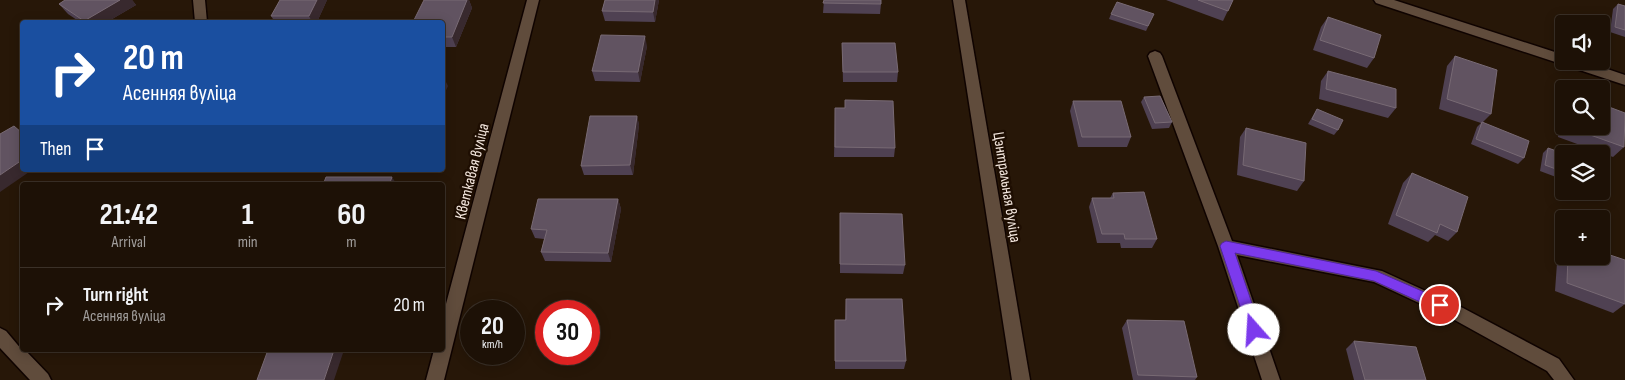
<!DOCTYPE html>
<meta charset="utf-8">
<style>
:root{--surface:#1d1106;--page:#251a10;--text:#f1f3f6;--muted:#a09d9b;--line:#3b3128}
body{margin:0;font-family:"Sofia Sans Condensed",sans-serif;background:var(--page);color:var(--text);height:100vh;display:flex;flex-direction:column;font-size:19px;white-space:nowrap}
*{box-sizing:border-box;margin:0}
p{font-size:16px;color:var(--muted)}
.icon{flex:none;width:28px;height:28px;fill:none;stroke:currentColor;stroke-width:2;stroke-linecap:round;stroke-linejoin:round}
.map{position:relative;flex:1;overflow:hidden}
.side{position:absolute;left:20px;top:182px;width:425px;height:170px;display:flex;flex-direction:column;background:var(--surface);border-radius:5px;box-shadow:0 2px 12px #0003,0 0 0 1px var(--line)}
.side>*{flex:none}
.guide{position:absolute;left:20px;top:20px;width:425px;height:152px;border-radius:5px;box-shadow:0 2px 12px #0003,0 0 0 1px var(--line);background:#1a4fa0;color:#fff;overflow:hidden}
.controls{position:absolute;left:1555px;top:15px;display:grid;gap:10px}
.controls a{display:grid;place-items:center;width:55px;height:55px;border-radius:5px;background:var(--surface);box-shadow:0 2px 12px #0003,0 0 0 1px var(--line);font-size:25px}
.speed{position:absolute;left:460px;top:300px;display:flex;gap:10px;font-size:25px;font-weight:700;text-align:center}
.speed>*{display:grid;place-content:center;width:65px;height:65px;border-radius:50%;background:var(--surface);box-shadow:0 2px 12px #0003,0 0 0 1px var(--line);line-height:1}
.speed small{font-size:12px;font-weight:400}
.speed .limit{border:8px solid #d22;background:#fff;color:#111}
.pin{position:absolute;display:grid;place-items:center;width:42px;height:42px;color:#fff;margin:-21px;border:2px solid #fff;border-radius:50%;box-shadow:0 1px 5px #0007}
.me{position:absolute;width:55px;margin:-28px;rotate:341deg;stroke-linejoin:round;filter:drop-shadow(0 0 4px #0008)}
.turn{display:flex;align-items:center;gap:18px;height:105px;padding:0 20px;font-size:22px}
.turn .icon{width:65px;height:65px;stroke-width:2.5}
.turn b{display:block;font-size:35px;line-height:42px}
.then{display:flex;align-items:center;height:48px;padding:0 20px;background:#0003;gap:10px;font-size:19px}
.eta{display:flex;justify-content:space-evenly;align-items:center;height:85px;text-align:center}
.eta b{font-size:30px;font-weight:700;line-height:35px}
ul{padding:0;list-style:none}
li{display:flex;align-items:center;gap:15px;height:75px;padding:0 20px;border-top:1px solid var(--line)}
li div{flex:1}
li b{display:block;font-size:19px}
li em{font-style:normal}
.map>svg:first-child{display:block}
</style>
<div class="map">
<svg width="1625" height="380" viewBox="0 0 1625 380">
<rect width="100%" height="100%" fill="#271708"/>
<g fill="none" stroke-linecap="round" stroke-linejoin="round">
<g stroke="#0f0300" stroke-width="3">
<polygon id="service" points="193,0 205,0 207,22 195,22"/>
</g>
<g stroke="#0f0300" stroke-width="3">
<g id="minor">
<polygon points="527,0 539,0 444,380 426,380 434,350 442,350 442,319"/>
<polygon points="953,0 965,0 1030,380 1012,380"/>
<polygon points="1374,0 1394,0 1564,55 1564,61 1584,61 1625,75 1625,85 1376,3"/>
<polygon points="1155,51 1160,53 1162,56 1232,241 1382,271 1463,308 1559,359 1574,380 1554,380 1547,371 1451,318 1374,282 1237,255 1280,380 1262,380 1218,246 1148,56 1150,53"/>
<polygon points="0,328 6,331 22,350 25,350 48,374 51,380 30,380 0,348"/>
</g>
</g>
<use href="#service" fill="#604c3c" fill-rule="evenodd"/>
<use href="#minor" fill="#604c3c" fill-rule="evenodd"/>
</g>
<g fill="#4f4152">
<polygon points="65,0 132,0 136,5 107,22 80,22 68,14 59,4"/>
<polygon points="327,0 317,22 275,22 271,16"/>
<polygon points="424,0 469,0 472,8 456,47 442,47 442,22"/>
<polygon points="605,0 659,0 655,22 605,21 602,11"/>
<polygon points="824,0 881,4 880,14 823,13"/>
<polygon points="1166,0 1233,0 1223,21"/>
<polygon points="1618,4 1625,6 1625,37 1610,32 1613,9"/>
<polygon points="1111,14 1154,14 1146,31 1109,19"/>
<polygon points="1328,17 1374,58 1367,68 1313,50 1321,27"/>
<polygon points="842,43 898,72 897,82 843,82"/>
<polygon points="647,46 640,82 595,81 592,71"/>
<polygon points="1455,56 1491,114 1483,122 1524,158 1518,164 1471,144 1477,127 1481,123 1439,109 1447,66"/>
<polygon points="1328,71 1396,108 1388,118 1319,99 1321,81"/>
<polygon points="1144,97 1172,122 1169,128 1152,129 1141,102"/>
<polygon points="1073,101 1131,137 1127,147 1078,147 1070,111"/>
<polygon points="835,108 844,108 895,148 894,157 834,157"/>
<polygon points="1317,109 1338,130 1334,135 1308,124"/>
<polygon points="1564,112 1564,126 1601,126 1624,147 1613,157 1558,137 1561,114"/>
<polygon points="637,116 639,125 633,175 584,175 581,166"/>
<polygon points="1246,128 1304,181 1297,191 1237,175 1240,137"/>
<polygon points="1548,148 1564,154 1564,180 1540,171 1543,153"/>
<polygon points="1412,173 1457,232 1448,241 1435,235 1428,242 1388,224 1403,183"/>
<polygon points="1113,193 1157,239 1152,248 1121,248 1120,243 1097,243 1089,207 1092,198 1110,198"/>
<polygon points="618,199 621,209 611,262 545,261 541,252 544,239 535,238 531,229"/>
<polygon points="840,213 905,265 903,274 840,273"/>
<polygon points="1564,244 1564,256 1601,256 1625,304 1613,313 1555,291 1558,249"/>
<polygon points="846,299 906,361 904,369 835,369 835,320 845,320"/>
<polygon points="1127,320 1197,377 1195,380 1133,380 1122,328"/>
<polygon points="1354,341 1426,380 1354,380 1346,349"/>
</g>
<g fill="#38292e">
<polygon points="120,0 132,0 136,5 107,22 85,22 84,21"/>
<polygon points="317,0 327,0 317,22 312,22 309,16"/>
<polygon points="467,0 469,0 472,8 456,47 452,37"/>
<polygon points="655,0 659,0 655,22 653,12"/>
<polygon points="645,36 647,46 640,82 638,72"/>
<polygon points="443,76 448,86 442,99 442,77"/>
<polygon points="637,116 639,125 633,175 630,165"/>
<polygon points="22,160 22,170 32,170 0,192 0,175"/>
<polygon points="392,177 397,185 389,185"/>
<polygon points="618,199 621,209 611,262 608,253"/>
<polygon points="334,350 344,350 334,380 324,380"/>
</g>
<g fill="#615361" stroke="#786a74">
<polygon points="65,0 120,0 84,21 59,4"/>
<polygon points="280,0 317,0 309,16 271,16"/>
<polygon points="424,0 467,0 452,37 442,37 442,22 413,22"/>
<polygon points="605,0 655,0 653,12 602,11"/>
<polygon points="824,0 881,0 881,4 823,3"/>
<polygon points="1198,0 1233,0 1228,11"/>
<polygon points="1117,2 1154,14 1148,26 1111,14"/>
<polygon points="1618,4 1625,6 1625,30 1615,27"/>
<polygon points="1328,17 1381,35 1374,58 1320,40"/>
<polygon points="601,35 645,36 638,72 592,71"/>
<polygon points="842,43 895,43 898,72 843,72"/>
<polygon points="1455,56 1497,70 1491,114 1447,99"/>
<polygon points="1328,71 1396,89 1396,108 1326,89"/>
<polygon points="1160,96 1172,122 1155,123 1144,97"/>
<polygon points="845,100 893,101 895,148 835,147 835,108 845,108"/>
<polygon points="1073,101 1121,101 1131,137 1082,137"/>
<polygon points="1601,104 1625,113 1624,147 1568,127 1568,126 1601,126"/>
<polygon points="1317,109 1343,120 1338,130 1312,119"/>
<polygon points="590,116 637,116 630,165 581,166"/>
<polygon points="1482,122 1529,141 1524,158 1476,139"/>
<polygon points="14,126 22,133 22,160 0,175 0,134"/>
<polygon points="1246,128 1306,143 1304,181 1243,165"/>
<polygon points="1548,148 1565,154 1564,154 1564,172 1545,165"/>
<polygon points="1412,173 1468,197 1457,232 1440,224 1437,233 1396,215"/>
<polygon points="326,177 392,177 389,185 323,185"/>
<polygon points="1144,192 1157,239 1125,239 1124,234 1102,234 1092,198 1114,198 1113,193"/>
<polygon points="538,199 618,199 608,253 541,252 547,230 531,229"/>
<polygon points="840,213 902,214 905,265 840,264"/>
<polygon points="1601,252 1625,260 1625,304 1567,283 1568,256 1601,256"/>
<polygon points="846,299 902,299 906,361 835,361 835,320 846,320"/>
<polygon points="1127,320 1184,321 1197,377 1138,375"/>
<polygon points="1354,341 1416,347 1426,380 1365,380"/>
<polygon points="268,350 334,350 324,380 257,380"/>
</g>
<polygon fill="#7c3aed" stroke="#51269a" points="1226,241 1376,271 1445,301 1447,305 1445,309 1440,311 1374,281 1235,253 1261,330 1259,334 1254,336 1250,334 1248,330 1220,246 1222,243"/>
<g text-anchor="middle" stroke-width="5" stroke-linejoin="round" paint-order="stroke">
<g font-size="16" fill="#f4e7de" stroke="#1e0e02">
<text transform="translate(471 171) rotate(-76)" y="6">Кветкавая вуліца</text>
<text transform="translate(1008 187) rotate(81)" y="6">Цэнтральная вуліца</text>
</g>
</g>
</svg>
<div class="controls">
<a><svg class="icon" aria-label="sound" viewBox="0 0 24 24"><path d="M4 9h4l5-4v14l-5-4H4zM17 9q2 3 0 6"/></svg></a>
<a><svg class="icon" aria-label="search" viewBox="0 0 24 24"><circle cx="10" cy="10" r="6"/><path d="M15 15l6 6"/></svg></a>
<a><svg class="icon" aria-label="layers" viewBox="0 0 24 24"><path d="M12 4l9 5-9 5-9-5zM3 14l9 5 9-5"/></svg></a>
<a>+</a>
</div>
<div class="speed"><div>20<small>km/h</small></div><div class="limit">30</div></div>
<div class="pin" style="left:1440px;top:305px;background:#d93025"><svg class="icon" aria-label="arrive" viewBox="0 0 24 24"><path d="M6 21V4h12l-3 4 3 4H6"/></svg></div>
<svg class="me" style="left:1254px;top:330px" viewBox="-20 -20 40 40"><circle r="19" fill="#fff"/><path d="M0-13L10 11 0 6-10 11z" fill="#7c3aed"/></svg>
<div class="guide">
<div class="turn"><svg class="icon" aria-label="right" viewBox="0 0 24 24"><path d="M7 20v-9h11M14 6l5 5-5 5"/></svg><div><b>20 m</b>Асенняя вуліца</div></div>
<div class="then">Then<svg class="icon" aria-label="arrive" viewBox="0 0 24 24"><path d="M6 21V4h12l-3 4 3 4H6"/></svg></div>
</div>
<section class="side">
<div class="eta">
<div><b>21:42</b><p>Arrival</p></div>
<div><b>1</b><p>min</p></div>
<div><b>60</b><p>m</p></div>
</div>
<ul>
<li><svg class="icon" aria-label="right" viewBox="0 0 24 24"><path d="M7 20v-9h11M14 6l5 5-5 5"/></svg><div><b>Turn right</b><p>Асенняя вуліца</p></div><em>20 m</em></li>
</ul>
</section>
</div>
